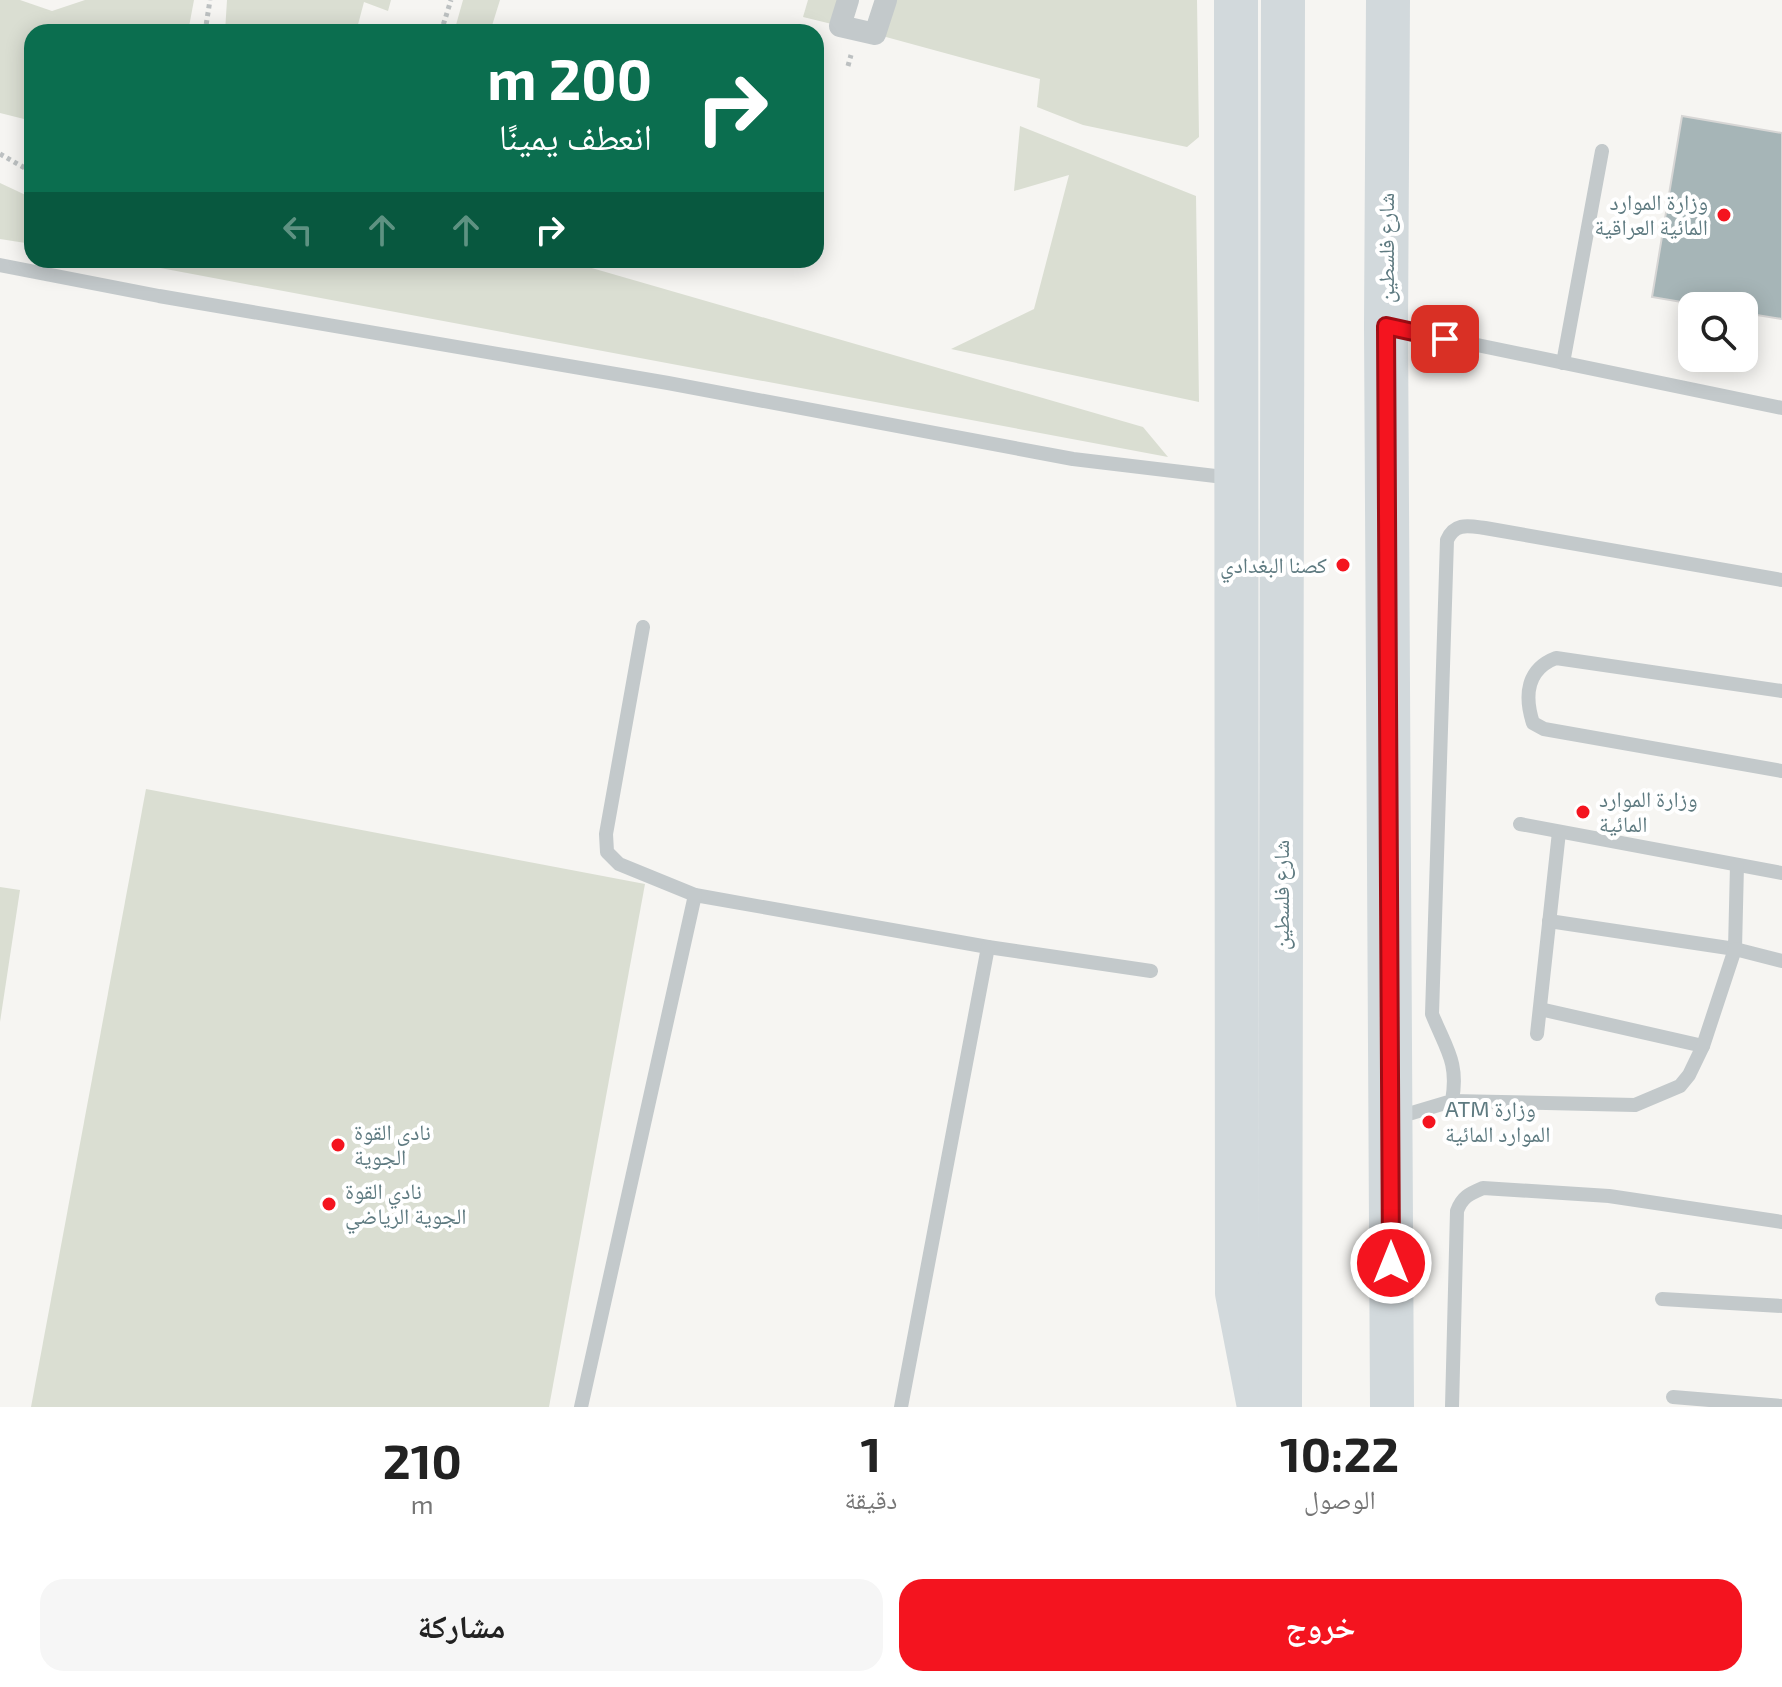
<!DOCTYPE html>
<html lang="ar">
<meta charset="utf-8">
<style>
:root{--surface:#fff;--page:#f6f6f6;--text:#222;--muted:#767676;--accent:#f4141f}
body{margin:0;font-family:"Exo 2","Noto Naskh Arabic",sans-serif;background:var(--page);color:var(--text);direction:rtl;height:100vh;display:flex;flex-direction:column;font-size:30px;white-space:nowrap}
*{box-sizing:border-box;margin:0}
p{font-size:26px;color:var(--muted)}
.icon{flex:none;width:44px;height:44px;fill:none;stroke:currentColor;stroke-width:2;stroke-linecap:round;stroke-linejoin:round}
.map{position:relative;height:1407px;overflow:hidden;direction:ltr}
.side{display:flex;flex-direction:column;background:var(--surface);flex:1}
.side>*{flex:none}
.guide{position:absolute;left:24px;top:24px;width:800px;height:244px;border-radius:24px;box-shadow:0 4px 20px #0003;direction:rtl;background:#0b6e4f;color:#fff;overflow:hidden}
.tools{position:absolute;left:1678px;top:292px;display:grid;gap:16px}
.tools a{display:grid;place-items:center;width:80px;height:80px;border-radius:16px;background:var(--surface);box-shadow:0 4px 20px #0003;font-size:40px}
.pin{position:absolute;display:grid;place-items:center;width:68px;height:68px;color:#fff;margin:-34px;border-radius:16px;box-shadow:0 4px 12px #0006}
.me{position:absolute;width:88px;margin:-44px;rotate:0deg;stroke-linejoin:round;filter:drop-shadow(0 0 6px #0008)}
.turn{display:flex;align-items:center;gap:28px;height:168px;padding:0 40px;font-size:36px}
.turn .icon{width:104px;height:104px;stroke-width:2.5}
.turn b{display:block;font-size:56px;line-height:68px}
.lanes{display:flex;align-items:center;height:76px;padding:0 40px;background:#0003;justify-content:center;gap:40px;direction:ltr}
.lanes .off{opacity:.35}
.eta{display:flex;justify-content:space-evenly;align-items:center;height:136px;text-align:center}
.eta b{font-size:48px;font-weight:700;line-height:56px}
.primary-button{display:flex;gap:16px;margin-top:auto;padding:16px 40px}
.primary-button a{flex:1;height:92px;border-radius:24px;background:var(--accent);color:#fff;font-size:32px;font-weight:700;line-height:92px;text-align:center}
.primary-button a+a{background:var(--page);color:var(--text)}
.map>svg:first-child{display:block}
</style>
<div class="map">
<svg width="1782" height="1407" viewBox="0 0 1782 1407">
<rect width="100%" height="100%" fill="#f6f5f2"/>
<g fill="#daded2">
<polygon points="0,0 20,0 52,11 85,0 194,0 188,32 32,32 32,121 0,113"/>
<polygon points="227,0 391,0 388,11 364,2 356,32 225,32"/>
<polygon points="463,0 500,0 490,32 454,32"/>
<polygon points="808,0 848,0 840,26 803,17"/>
<polygon points="886,0 1197,0 1199,137 1187,147 1083,125 1037,107 1040,79 875,34"/>
<polygon points="1020,126 1196,196 1199,402 951,349 1034,309 1069,175 1014,191"/>
<polygon points="0,183 32,198 32,244 0,239"/>
<polygon points="118,260 564,260 1143,427 1168,457"/>
<polygon points="146,789 645,884 549,1407 31,1407"/>
<polygon points="0,887 20,890 0,1022"/>
</g>
<polygon fill="#a6b5b7" stroke="#d7d6d5" stroke-width="2" points="1682,116 1782,133 1782,319 1744,313 1744,306 1705,306 1652,297"/>
<g fill="none" stroke-linecap="round" stroke-linejoin="round">
<g stroke="#bcc0c1" stroke-width="5" stroke-dasharray="4 4" stroke-linecap="butt">
<polyline points="205,32 210,0"/>
<polyline points="441,32 451,0"/>
<polyline points="848,66 851,55"/>
<polyline points="0,154 32,172"/>
</g>
<g stroke="#c3c9cb" stroke-width="14">
<polyline points="0,265 159,296 668,383 1073,459 1232,478"/>
<polyline points="1390,327 1782,408"/>
<polyline points="1563,363 1602,151"/>
<polyline points="643,627 606,834 607,852 619,864 695,895 988,947 1151,971"/>
<path d="M1782 691 1556 658C1527 669 1524 695 1533 723L1544 729 1782 771"/>
<polyline points="1520,824 1782,873"/>
<polyline points="1549,921 1735,949 1737,865"/>
<polyline points="1540,1009 1703,1046"/>
<polyline points="1537,1034 1559,832"/>
<polyline points="1452,1101 1635,1105 1680,1086 1689,1075 1703,1046 1735,949 1782,961"/>
<path d="M1395 1118 1452 1101C1459 1062 1446 1049 1432 1014L1447 540C1455 522 1469 526 1485 528L1782 580"/>
<polyline points="1662,1299 1782,1306"/>
<polyline points="1673,1397 1782,1406"/>
<polyline points="581,1407 695,895"/>
<polyline points="901,1407 988,947"/>
<path d="M1452 1407 1457 1211C1462 1197 1469 1194 1483 1188L1609 1196 1782 1222"/>
</g>
<polyline stroke="#c3c9cb" stroke-width="22" points="848,0 840,26 875,34 886,0"/>
<g stroke="#d2d9dc" stroke-width="44">
<polyline points="1236,0 1237,1293 1259,1407"/>
<polyline points="1388,0 1386,326 1392,1407"/>
<polyline points="1280,1407 1283,0"/>
</g>
</g>
<g fill="none" stroke-linecap="round" stroke-linejoin="round">
<g stroke="#9f0d14" stroke-width="20">
<polyline id="route" points="1391,1263 1386,326 1445,339"/>
</g>
<use href="#route" stroke="#f4141f" stroke-width="14"/>
</g>
<g fill="#f4141f" stroke="#fff" stroke-width="3">
<circle cx="1724" cy="215" r="8"/>
<circle cx="1343" cy="565" r="8"/>
<circle cx="1583" cy="812" r="8"/>
<circle cx="1429" cy="1122" r="8"/>
<circle cx="338" cy="1145" r="8"/>
<circle cx="329" cy="1204" r="8"/>
</g>
<g text-anchor="middle" stroke-width="8" stroke-linejoin="round" paint-order="stroke">
<g font-size="22" fill="#5e7a80" stroke="#fff" text-anchor="start">
<text x="1708" y="210" text-anchor="end">وزارة الموارد<tspan x="1708" dy="25">المائية العراقية</tspan></text>
<text x="1327" y="573" text-anchor="end">كصنا البغدادي</text>
<text x="1599" y="807">وزارة الموارد<tspan x="1599" dy="25">المائية</tspan></text>
<text x="1445" y="1117">ATM وزارة<tspan x="1445" dy="25">الموارد المائية</tspan></text>
<text x="354" y="1140">نادي القوة<tspan x="354" dy="25">الجوية</tspan></text>
<text x="345" y="1199">نادي القوة<tspan x="345" dy="25">الجوية الرياضي</tspan></text>
</g>
<g font-size="22" fill="#5e7a80" stroke="#fff">
<text transform="translate(1386 248) rotate(-90)" y="8">شارع فلسطين</text>
<text transform="translate(1281 895) rotate(-90)" y="8">شارع فلسطين</text>
</g>
</g>
</svg>
<div class="tools">
<a><svg class="icon" aria-label="search" viewBox="0 0 24 24"><circle cx="10" cy="10" r="6"/><path d="M15 15l6 6"/></svg></a>
</div>
<div class="pin" style="left:1445px;top:339px;background:#d93025"><svg class="icon" aria-label="arrive" viewBox="0 0 24 24"><path d="M6 21V4h12l-3 4 3 4H6"/></svg></div>
<svg class="me" style="left:1391px;top:1263px" viewBox="-20 -20 40 40"><circle r="17" fill="#f4141f" stroke="#fff" stroke-width="3"/><path d="M0-11L8 9 0 5-8 9z" fill="#fff"/></svg>
<div class="guide">
<div class="turn"><svg class="icon" aria-label="right" viewBox="0 0 24 24"><path d="M7 20v-9h11M14 6l5 5-5 5"/></svg><div><b>200 m</b>انعطف يمينًا</div></div>
<div class="lanes"><svg class="icon off" aria-label="left" viewBox="0 0 24 24"><path d="M17 20v-9H6M10 6l-5 5 5 5"/></svg><svg class="icon off" aria-label="ahead" viewBox="0 0 24 24"><path d="M12 20V5M6 11l6-6 6 6"/></svg><svg class="icon off" aria-label="ahead" viewBox="0 0 24 24"><path d="M12 20V5M6 11l6-6 6 6"/></svg><svg class="icon" aria-label="right" viewBox="0 0 24 24"><path d="M7 20v-9h11M14 6l5 5-5 5"/></svg></div>
</div>
</div>
<section class="side">
<div class="eta">
<div><b>10:22</b><p>الوصول</p></div>
<div><b>1</b><p>دقيقة</p></div>
<div><b>210</b><p>m</p></div>
</div>
<div class="primary-button"><a>خروج</a><a>مشاركة</a></div>
</section>
